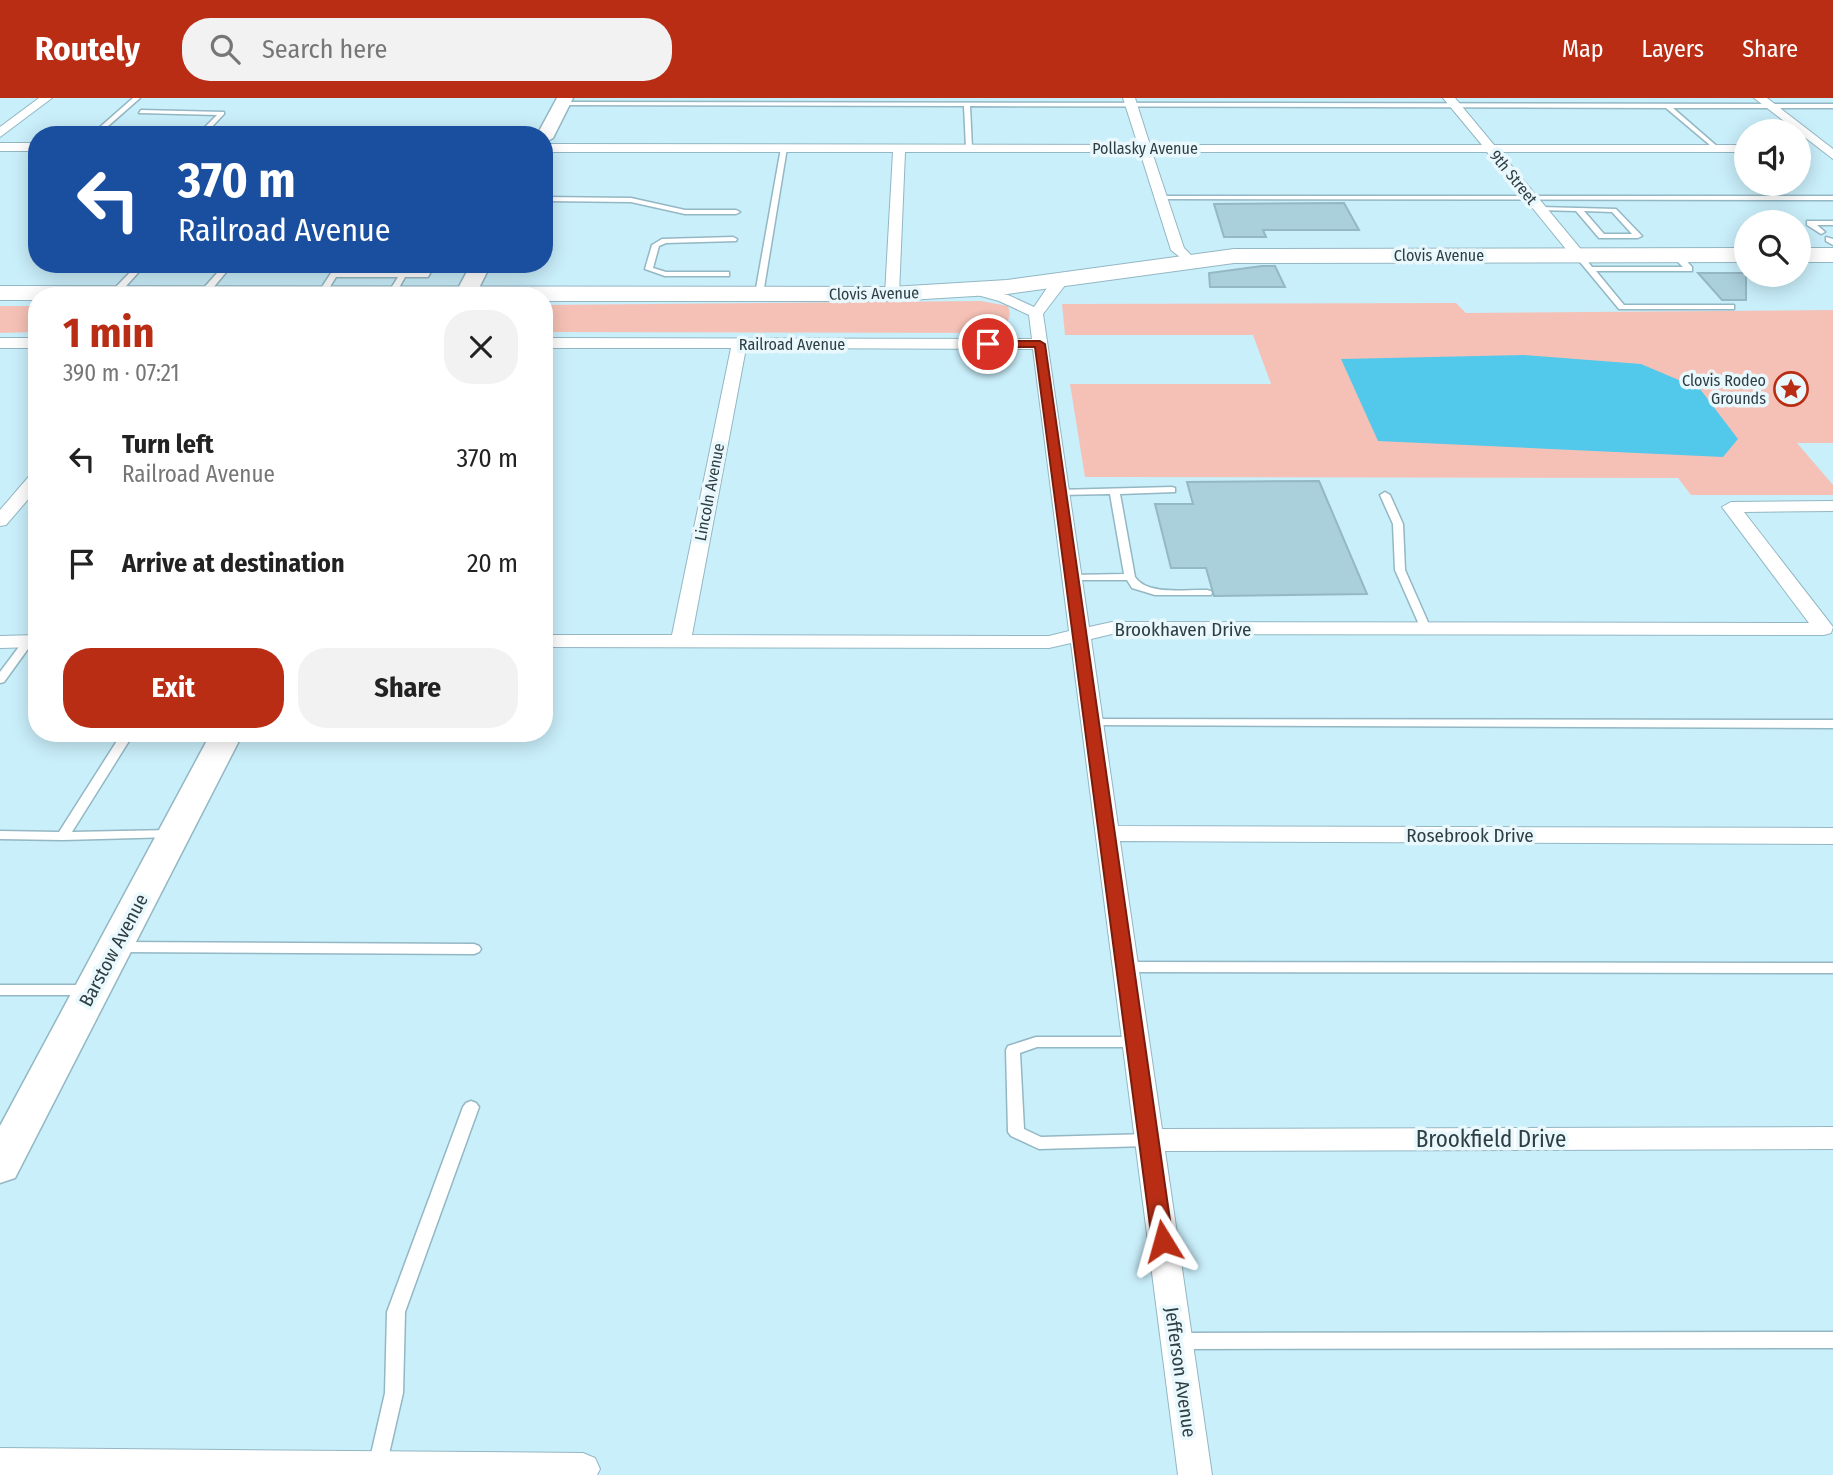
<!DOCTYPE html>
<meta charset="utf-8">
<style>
:root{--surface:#fff;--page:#f2f2f2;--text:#222;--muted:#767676;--accent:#b92d15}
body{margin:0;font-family:"Fira Sans Condensed",sans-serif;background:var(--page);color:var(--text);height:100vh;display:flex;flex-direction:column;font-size:26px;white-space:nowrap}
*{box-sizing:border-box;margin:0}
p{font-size:23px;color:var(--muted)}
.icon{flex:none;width:38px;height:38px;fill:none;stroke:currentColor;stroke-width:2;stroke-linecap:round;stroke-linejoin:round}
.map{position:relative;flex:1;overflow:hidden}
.panel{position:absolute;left:28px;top:189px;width:525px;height:455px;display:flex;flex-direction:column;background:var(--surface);border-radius:28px;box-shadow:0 4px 18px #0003}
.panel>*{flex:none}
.hud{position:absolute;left:28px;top:28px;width:525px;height:147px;border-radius:28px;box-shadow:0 4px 18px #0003;background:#1a4fa0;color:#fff;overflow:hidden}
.controls{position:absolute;left:1734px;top:21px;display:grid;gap:14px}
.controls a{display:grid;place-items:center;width:77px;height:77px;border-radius:50%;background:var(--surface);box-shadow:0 4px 18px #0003;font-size:35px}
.pin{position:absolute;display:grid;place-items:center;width:60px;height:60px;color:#fff;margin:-30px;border:4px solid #fff;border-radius:50%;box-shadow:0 2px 7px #0007}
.me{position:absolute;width:77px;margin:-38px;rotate:352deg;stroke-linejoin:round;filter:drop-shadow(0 0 5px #0008)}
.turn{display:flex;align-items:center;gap:24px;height:147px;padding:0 35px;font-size:32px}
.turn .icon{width:91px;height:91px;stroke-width:2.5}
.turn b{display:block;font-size:49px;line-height:60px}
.round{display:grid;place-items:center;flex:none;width:74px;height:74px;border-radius:28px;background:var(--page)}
.headline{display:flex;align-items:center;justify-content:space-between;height:119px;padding:0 35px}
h1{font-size:42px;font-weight:700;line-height:52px;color:var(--accent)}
.action{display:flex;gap:14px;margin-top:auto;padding:14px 35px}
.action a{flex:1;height:80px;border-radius:28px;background:var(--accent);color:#fff;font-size:28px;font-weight:700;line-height:80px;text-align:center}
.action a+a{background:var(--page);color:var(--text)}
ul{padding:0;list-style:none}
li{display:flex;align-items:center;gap:21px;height:105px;padding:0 35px}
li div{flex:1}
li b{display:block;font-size:26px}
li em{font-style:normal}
header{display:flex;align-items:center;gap:42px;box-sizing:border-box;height:98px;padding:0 35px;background:var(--accent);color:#fff}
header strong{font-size:33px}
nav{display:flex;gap:38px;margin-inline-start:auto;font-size:24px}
.search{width:490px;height:63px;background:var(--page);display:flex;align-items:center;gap:18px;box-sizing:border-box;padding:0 24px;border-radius:28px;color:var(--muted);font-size:26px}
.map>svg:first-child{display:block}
</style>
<header>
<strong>Routely</strong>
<div class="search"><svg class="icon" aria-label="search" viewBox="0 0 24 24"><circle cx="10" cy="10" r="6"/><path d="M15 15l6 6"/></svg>Search here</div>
<nav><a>Map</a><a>Layers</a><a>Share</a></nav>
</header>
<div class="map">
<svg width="1833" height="1377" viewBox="0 0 1833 1377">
<rect width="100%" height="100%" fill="#c9effb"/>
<g fill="#f5c1b6">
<polygon points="981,203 1008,208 1010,216 1004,235 544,234 544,207"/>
<polygon points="1456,205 1466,215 1833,212 1833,345 1797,345 1833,387 1833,397 1691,397 1678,380 1085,379 1070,286 1271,286 1253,237 1065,237 1062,206"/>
<polygon points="0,208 37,208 37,234 0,235"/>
</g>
<polygon fill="#52c9eb" points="1524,257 1641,266 1700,291 1738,341 1723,359 1378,343 1341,261"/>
<g fill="#aad0dc" stroke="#94b8c4" stroke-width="2">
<polygon points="1344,105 1359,132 1263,132 1266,139 1224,139 1214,106"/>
<polygon points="1262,168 1275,168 1285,189 1210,189 1209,175"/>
<polygon points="1698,175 1746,175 1746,202 1722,202"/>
<polygon points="1319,383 1367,496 1214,498 1206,470 1171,470 1155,406 1193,406 1187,384"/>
</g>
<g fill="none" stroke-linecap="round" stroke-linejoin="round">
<g stroke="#93b7c3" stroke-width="3">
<g id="service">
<polygon points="133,0 140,0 98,37 91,37"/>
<polygon points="562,4 1833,6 1833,10 1673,10 1719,50 1720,51 1717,53 1666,10 970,8 972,50 969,52 966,50 964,8 560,7"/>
<polygon points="141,12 224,14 224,16 206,35 338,32 342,37 197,37 217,17 139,15"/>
<polygon points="784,48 787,50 763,196 759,198 755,196 781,50"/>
<polygon points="37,87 37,98 31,92"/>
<polygon points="1161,98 1833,98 1833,102 1159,101 1159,99"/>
<polygon points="544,99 631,100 685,112 736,112 740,114 736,116 685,116 631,104 544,103"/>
<path d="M1540 109 1616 111 1642 138 1638 140H1599L1576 113 1538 112 1537 111ZM1584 113 1612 114 1632 136H1604Z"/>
<polygon points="1810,123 1833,123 1833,127 1817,127 1825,134 1821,136 1807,127 1807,123"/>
<polygon points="733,139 737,141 736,143 666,145 659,148 653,170 666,174 729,174 729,178 665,178 645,171 652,147 662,141"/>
<polygon points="1826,139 1833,141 1833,147 1826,143"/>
<polygon points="1673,155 1679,155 1692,169 1692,173 1596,173 1624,207 1734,207 1734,211 1619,211 1575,158 1582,156 1592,169 1683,169 1673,159"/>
<polygon points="138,166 146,166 118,197 112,197 112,193"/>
<polygon points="225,166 233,166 207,197 201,197 201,193"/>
<polygon points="427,166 435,166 428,179 405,179 395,197 388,195 398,179 336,179 325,197 318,195 331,175 422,175"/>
<path d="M1172 389 1175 390V394L1120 396 1135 479C1148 498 1186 491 1207 492L1211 493 1212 495 1211 497H1155L1132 490 1127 482H1067L1066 480 1071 477 1124 476 1110 396 1060 397 1055 394 1057 392Z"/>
<polygon points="1385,394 1390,397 1403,426 1405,472 1431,531 1430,533 1426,534 1421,531 1395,472 1393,426 1380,397"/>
<polygon points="28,541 33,544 4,584 0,585 0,574 24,542"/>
<polygon points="1090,621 1833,622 1833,630 1086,627 1084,625"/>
<polygon points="122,635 134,635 72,734 170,732 174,733 176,736 174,739 63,742 0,741 0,733 59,734"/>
<polygon points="119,844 474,846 479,848 481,851 479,854 474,856 119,854 114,852 112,849 114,846"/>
<polygon points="1124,864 1833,865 1833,875 1124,874 1119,872 1117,869 1119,866"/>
<polygon points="0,887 88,887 93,888 95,892 93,896 88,897 0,897"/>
<polygon points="1036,939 1134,939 1139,940 1141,944 1139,948 1134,949 1037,949 1020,955 1024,1031 1041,1039 1149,1036 1154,1038 1157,1042 1154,1046 1149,1048 1039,1051 1011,1038 1008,1034 1006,952 1008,948"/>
<polygon points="471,1003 476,1005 479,1009 405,1214 403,1295 386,1369 384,1375 378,1377 370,1375 368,1369 385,1295 387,1214 463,1009 466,1005"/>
<polygon points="1833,1234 1833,1250 1179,1251 1173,1248 1170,1243 1173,1238 1179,1235"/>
</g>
</g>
<g stroke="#93b7c3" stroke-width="2">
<g id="minor">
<polygon points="39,0 52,0 0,39 0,29"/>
<polygon points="1123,0 1135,0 1150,47 1482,47 1443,0 1455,0 1494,47 1746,47 1746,54 1500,54 1584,155 1586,158 1579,162 1574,161 1487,54 1152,54 1184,150 1197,163 1190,167 1171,152 1140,54 905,54 899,196 892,200 885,196 893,54 544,54 544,46 1138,47"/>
<polygon points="1754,0 1767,0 1833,51 1833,61"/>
<rect x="0" y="45" width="37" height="8"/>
<path d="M1062 178 1069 182 1043 216 1089 529 1112 524 1809 525 1722 409 1731 404 1833 403V413L1744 414 1833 529 1831 535 1824 537 1112 536 1091 541 1118 728 1833 730V746L1120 743 1162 1031 1833 1029V1051L1165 1053 1212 1377H1178L1071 545 1049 550 544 549V537H672L731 250H544V240L1032 241 1029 217 999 203 963 193 970 189 1008 197 1034 209 1049 187ZM746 250 1033 251 1069 533 1049 538 692 537Z"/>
<rect x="0" y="240" width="37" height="10"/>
<polygon points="37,375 37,391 6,427 0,428 0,412 31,376"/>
<polygon points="37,537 37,549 0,550 0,538"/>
<polygon points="0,1350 583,1355 595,1360 600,1371 597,1377 0,1377"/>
</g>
</g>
<g stroke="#93b7c3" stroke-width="3">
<g id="secondary">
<polygon points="557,0 573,0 553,40 544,45 544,37 537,37"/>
<polygon points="471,166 491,166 475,198 454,198"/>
<polygon points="211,635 243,635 15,1080 0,1085 0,1028"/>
</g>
</g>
<g stroke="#93b7c3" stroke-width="2">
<g id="primary">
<polygon points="1746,150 1746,164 1234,165 1007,196 892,203 544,203 544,198 37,198 37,202 0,202 0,188 892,189 1007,182 1234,151"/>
<rect x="1799" y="150" width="34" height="14"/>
</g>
</g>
<use href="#service" fill="#fff" fill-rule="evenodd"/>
<use href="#minor" fill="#fff" fill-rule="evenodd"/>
<use href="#secondary" fill="#fff" fill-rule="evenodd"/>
<use href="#primary" fill="#fff" fill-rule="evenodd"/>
</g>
<polygon fill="#b92d15" stroke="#781d0e" stroke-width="2" points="1040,243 1045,246 1173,1143 1170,1149 1163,1152 1155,1149 1152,1143 1035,249 988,249 983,246 988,243"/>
<defs>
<g id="sight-ring" transform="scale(1.75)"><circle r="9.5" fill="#e9f8fd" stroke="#b92d15" stroke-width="1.5"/><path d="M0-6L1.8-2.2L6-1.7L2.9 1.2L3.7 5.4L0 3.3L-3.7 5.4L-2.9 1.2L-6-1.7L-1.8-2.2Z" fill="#b92d15"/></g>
</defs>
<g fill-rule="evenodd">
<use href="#sight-ring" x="1791" y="291"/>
</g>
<g text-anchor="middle" stroke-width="7" stroke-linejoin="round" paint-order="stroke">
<g font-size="16" fill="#2f3e43" stroke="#e9f8fd">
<text x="1145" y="56">Pollasky Avenue</text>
<text transform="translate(1514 79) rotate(51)" y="6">9th Street</text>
<text x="1439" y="163">Clovis Avenue</text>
<text transform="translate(874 195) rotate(-1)" y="6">Clovis Avenue</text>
<text x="792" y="252">Railroad Avenue</text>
<text transform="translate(709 394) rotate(-79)" y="6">Lincoln Avenue</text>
</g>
<g font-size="16" fill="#2f3e43" stroke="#e9f8fd" text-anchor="end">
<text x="1766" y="288">Clovis Rodeo<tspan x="1766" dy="18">Grounds</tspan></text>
</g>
<g font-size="19" fill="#2f3e43" stroke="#e9f8fd">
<text x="1183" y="538">Brookhaven Drive</text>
<text x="1470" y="744">Rosebrook Drive</text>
<text transform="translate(113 852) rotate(-62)" y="7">Barstow Avenue</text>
<text transform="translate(1181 1274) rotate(82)" y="7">Jefferson Avenue</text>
</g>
<g font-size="23" fill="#2f3e43" stroke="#e9f8fd">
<text x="1491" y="1049">Brookfield Drive</text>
</g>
</g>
</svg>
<div class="controls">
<a><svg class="icon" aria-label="sound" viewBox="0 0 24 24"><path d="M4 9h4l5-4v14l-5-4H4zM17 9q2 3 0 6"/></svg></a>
<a><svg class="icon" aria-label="search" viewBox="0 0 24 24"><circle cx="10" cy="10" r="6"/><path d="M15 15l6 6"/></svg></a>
</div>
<div class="pin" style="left:988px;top:246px;background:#d93025"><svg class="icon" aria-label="arrive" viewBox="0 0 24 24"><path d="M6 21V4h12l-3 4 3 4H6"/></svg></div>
<svg class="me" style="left:1163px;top:1143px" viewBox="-20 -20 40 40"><path d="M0-17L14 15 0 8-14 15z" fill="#b92d15" stroke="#fff" stroke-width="4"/></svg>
<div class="hud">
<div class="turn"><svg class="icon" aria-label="left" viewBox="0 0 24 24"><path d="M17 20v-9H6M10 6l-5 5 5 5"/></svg><div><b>370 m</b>Railroad Avenue</div></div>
</div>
<section class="panel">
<div class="headline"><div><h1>1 min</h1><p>390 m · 07:21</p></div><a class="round"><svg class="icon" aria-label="close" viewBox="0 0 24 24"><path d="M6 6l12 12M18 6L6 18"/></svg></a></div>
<ul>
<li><svg class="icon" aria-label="left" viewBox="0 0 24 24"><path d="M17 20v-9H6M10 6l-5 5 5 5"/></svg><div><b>Turn left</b><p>Railroad Avenue</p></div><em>370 m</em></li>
<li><svg class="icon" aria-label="arrive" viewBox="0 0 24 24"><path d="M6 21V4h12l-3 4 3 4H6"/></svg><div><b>Arrive at destination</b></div><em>20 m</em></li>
</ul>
<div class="action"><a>Exit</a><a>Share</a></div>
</section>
</div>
